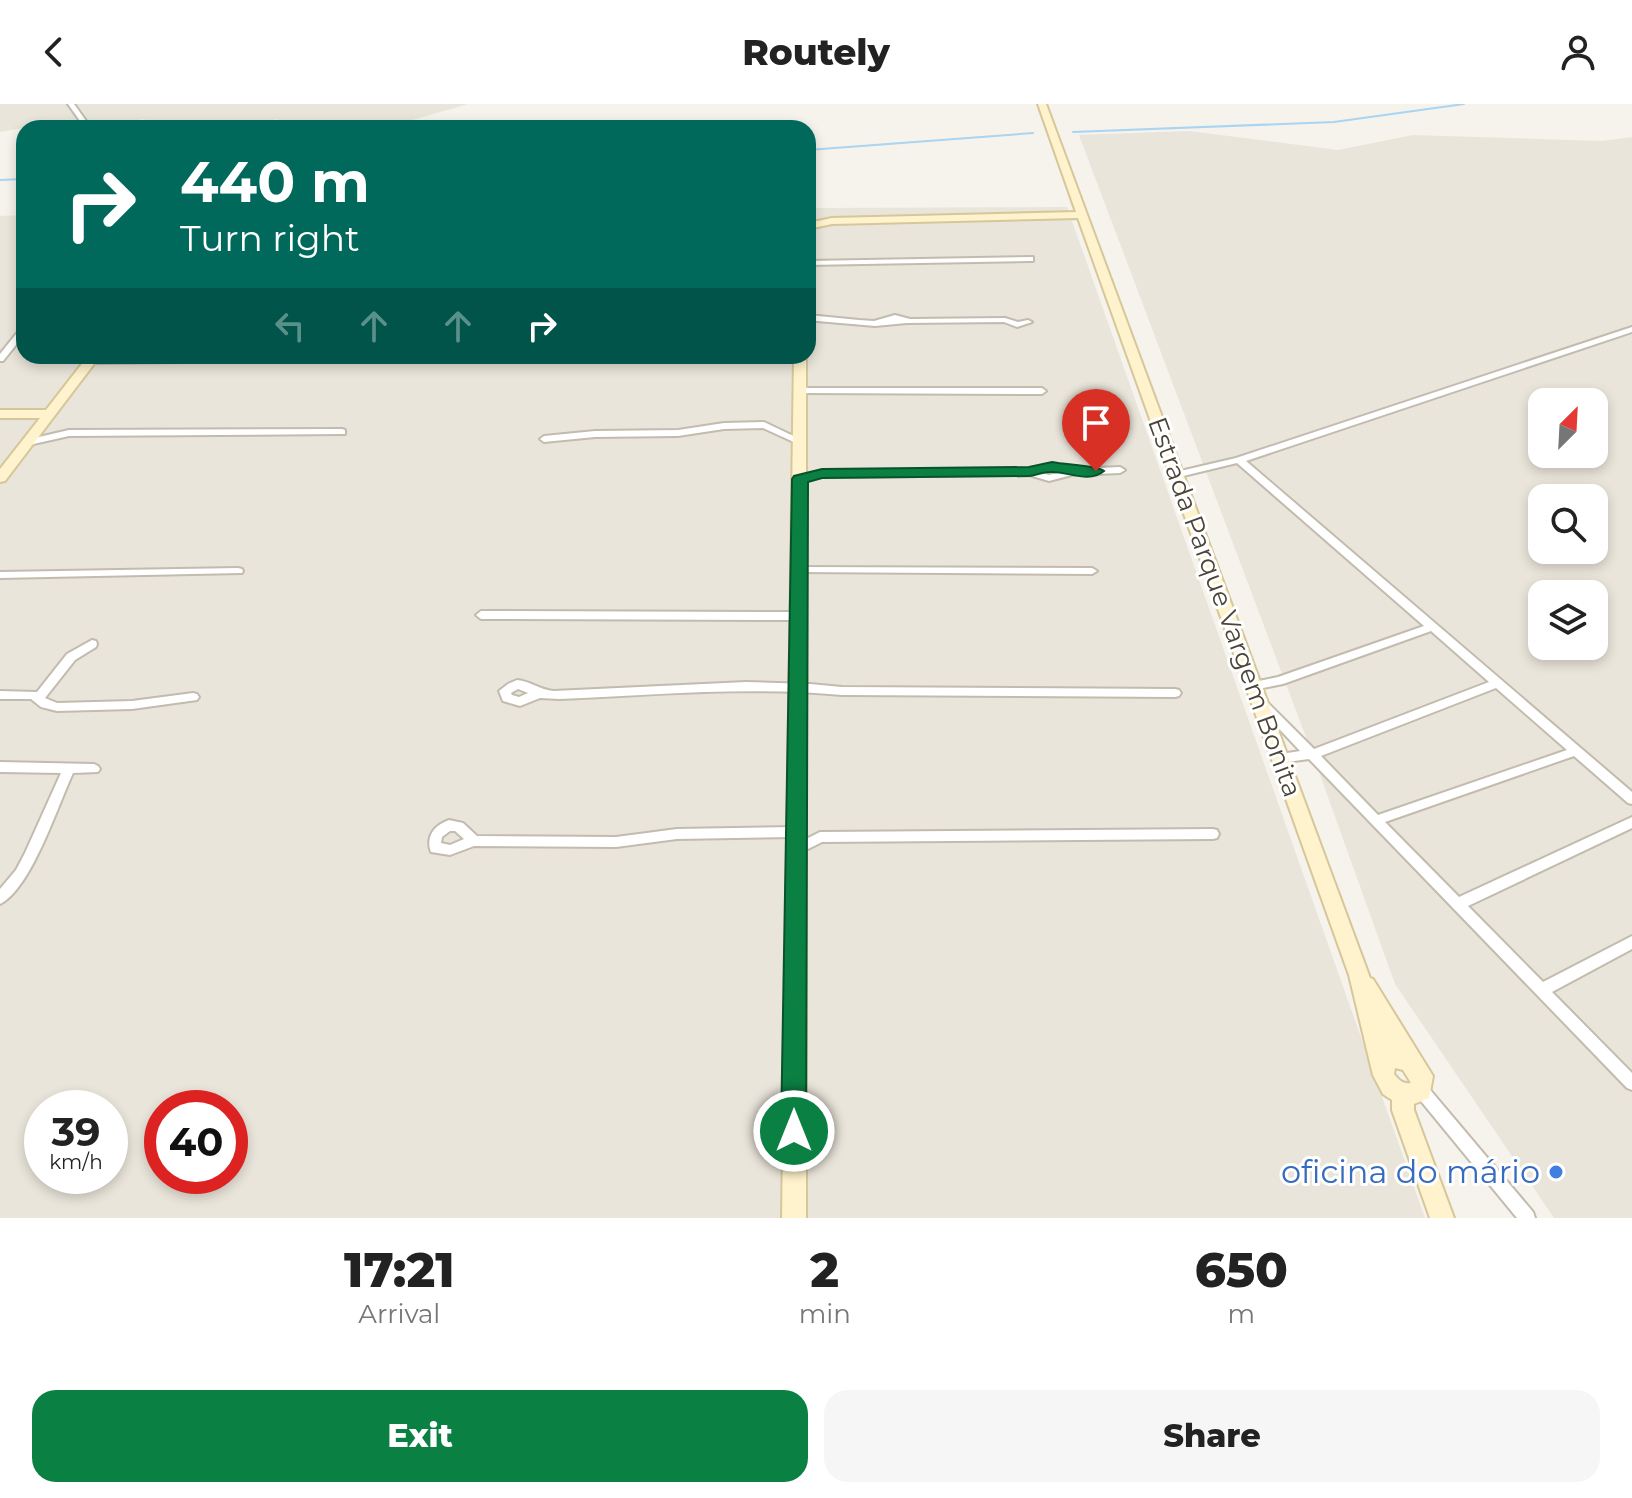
<!DOCTYPE html>
<meta charset="utf-8">
<style>
:root{--surface:#fff;--page:#f6f6f6;--text:#222;--muted:#767676;--accent:#0b8043}
body{margin:0;font-family:Montserrat,sans-serif;background:var(--page);color:var(--text);height:100vh;display:flex;flex-direction:column;font-size:30px;white-space:nowrap}
*{box-sizing:border-box;margin:0}
p{font-size:26px;color:var(--muted)}
.icon{flex:none;width:44px;height:44px;fill:none;stroke:currentColor;stroke-width:2;stroke-linecap:round;stroke-linejoin:round}
.map{position:relative;height:1114px;overflow:hidden}
.details{display:flex;flex-direction:column;background:var(--surface);flex:1}
.details>*{flex:none}
.top-card{position:absolute;left:16px;top:16px;width:800px;height:244px;border-radius:24px;box-shadow:0 4px 12px #0003;background:#00695c;color:#fff;overflow:hidden}
.needle{width:52px;rotate:24deg}
.tools{position:absolute;left:1528px;top:284px;display:grid;gap:16px}
.tools a{display:grid;place-items:center;width:80px;height:80px;border-radius:16px;background:var(--surface);box-shadow:0 4px 12px #0003;font-size:40px}
.speed{position:absolute;left:24px;top:986px;display:flex;gap:16px;font-size:40px;font-weight:700;text-align:center}
.speed>*{display:grid;place-content:center;width:104px;height:104px;border-radius:50%;background:var(--surface);box-shadow:0 4px 12px #0003;line-height:1}
.speed small{font-size:20px;font-weight:400}
.speed .limit{border:12px solid #d22;background:#fff;color:#111}
.pin{position:absolute;display:grid;place-items:center;width:68px;height:68px;color:#fff;margin:-82px -34px;border-radius:50% 50% 50% 0;rotate:-45deg;box-shadow:0 0 8px #0007}
.pin .icon{rotate:45deg}
.me{position:absolute;width:88px;margin:-44px;rotate:0deg;stroke-linejoin:round;filter:drop-shadow(0 0 6px #0008)}
.turn{display:flex;align-items:center;gap:28px;height:168px;padding:0 32px;font-size:36px}
.turn .icon{width:104px;height:104px;stroke-width:2.5}
.turn b{display:block;font-size:56px;line-height:68px}
.lanes{display:flex;align-items:center;height:76px;padding:0 32px;background:#0003;justify-content:center;gap:40px;direction:ltr}
.lanes .off{opacity:.35}
.eta{display:flex;justify-content:space-evenly;align-items:center;height:136px;text-align:center}
.eta b{font-size:48px;font-weight:800;line-height:56px}
.button{display:flex;gap:16px;margin-top:auto;padding:16px 32px}
.button a{flex:1;height:92px;border-radius:24px;background:var(--accent);color:#fff;font-size:32px;font-weight:800;line-height:92px;text-align:center}
.button a+a{background:var(--page);color:var(--text)}
header{display:flex;justify-content:space-between;align-items:center;height:104px;padding:0 32px;background:var(--surface);font-size:36px;font-weight:800}
.map>svg:first-child{display:block}
</style>
<header><svg class="icon" aria-label="back" viewBox="0 0 24 24"><path d="M15 5l-7 7 7 7"/></svg>Routely<svg class="icon" aria-label="person" viewBox="0 0 24 24"><circle cx="12" cy="8" r="4"/><path d="M4 21q1-7 8-7t8 7"/></svg></header>
<div class="map">
<svg width="1632" height="1114" viewBox="0 0 1632 1114">
<rect width="100%" height="100%" fill="#f6f3ec"/>
<g fill="#eae5da" fill-rule="evenodd">
<polygon points="0,0 468,0 385,24 286,24 277,15 237,24 151,24 144,15 94,24 24,24 0,28"/>
<path d="M1189 27 1338 46 1413 31 1602 37 1632 33V1114H1554L1395 880 1315 657 1079 31ZM1542 298H1594V350H1542ZM1542 394H1594V446H1542ZM1542 490H1594V542H1542Z"/>
<path d="M1067 103 1425 1114H0V112L24 111V252H808V104ZM42 1004H110V1072H42ZM162 1004H230V1072H162Z"/>
</g>
<g fill="none" stroke-linecap="round" stroke-linejoin="round">
<g stroke="#a9d4f2" stroke-width="2">
<polyline points="1073,28 1334,18 1464,0"/>
<polyline points="808,46 1033,29"/>
<polyline points="0,76 24,75"/>
</g>
<g stroke="#c2bbae" stroke-width="4">
<g id="street">
<polygon points="68,0 74,0 91,24 85,24"/>
<polygon points="1033,153 1033,157 1030,157 808,161 808,157"/>
<polygon points="808,211 859,216 874,217 895,211 910,215 1005,214 1018,218 1028,216 1032,218 1017,223 1004,218 907,219 875,222 817,217 808,215"/>
<path d="M1632 223V228L1246 357 1632 688V700L1628 699 1574 652 1385 718 1459 793 1632 713V724L1468 802 1543 878 1632 832V845L1552 888 1632 969V986L1627 984 1309 655 1279 659 1275 657 1273 654 1275 651 1300 647 1255 599 1257 596H1265L1314 645 1489 578 1431 527 1283 580 1253 586 1249 585 1247 582 1249 579 1278 573 1424 522 1237 359 1179 373 1174 370 1176 368 1236 354ZM1496 584 1567 646 1378 711 1321 652Z"/>
<polygon points="21,224 24,224 24,231 3,257 0,257 0,250"/>
<polygon points="388,252 389,254 385,256 91,259 87,257 91,255"/>
<polygon points="800,284 1042,284 1046,287 1042,290 797,289 796,287"/>
<polygon points="764,318 804,337 799,340 796,339 763,324 724,325 678,332 595,333 544,338 540,335 544,332 595,327 678,326 724,319"/>
<polygon points="342,325 345,326 345,330 69,332 29,341 24,338 26,336 69,326"/>
<path d="M1052 360 1072 365 1120 363 1125 366 1120 369 1072 371 1049 377 1029 371 822 373 800 378 795 375 797 373 822 367 1027 365ZM1052 366 1061 368 1049 371 1040 368Z"/>
<polygon points="798,463 1092,464 1097,467 1092,470 794,468 793,466 794,464"/>
<polygon points="238,464 242,465 243,467 242,469 0,474 0,468"/>
<polygon points="481,507 797,508 802,512 797,516 481,515 476,511"/>
<polygon points="92,536 96,537 97,540 96,543 75,556 45,594 57,599 132,597 193,589 197,590 199,593 197,596 132,605 57,607 41,603 31,595 0,595 0,587 37,588 67,550"/>
<path d="M517 576C531 577 539 586 554 587L746 578 810 580 842 583 1175 585 1179 586 1181 589 1179 592 1175 593 842 591C748 582 653 591 559 595L540 594 520 602 503 597 499 587 508 580ZM518 585 528 589 519 593 512 591 511 589Z"/>
<path d="M0 658 94 660 98 662 100 665 98 668 73 669C58 701 31 785 0 800V785L16 766 25 749 61 669 0 668Z"/>
<path d="M449 716 463 719 477 732 616 733 677 725 795 723 799 724 801 728 799 732 795 733 677 735 616 743 474 742 450 751 431 748C425 732 435 721 449 716ZM450 727H455L464 735 450 741 441 739 442 733Z"/>
<polygon points="1213,725 1217,726 1219,730 1217,734 1213,735 822,738 796,751 792,750 790,746 792,742 820,728"/>
<polygon points="1421,979 1426,981 1533,1108 1535,1114 1517,1114 1416,991 1414,986 1416,981"/>
</g>
</g>
<g stroke="#d6c79b" stroke-width="4">
<g id="secondary">
<path d="M1038 0H1046L1370 874 1373 875 1433 972 1429 994 1414 1000V1006L1454 1114H1430L1392 1006V996L1383 990 1373 971 1349 871 1078 114 832 120 808 125V119L832 114 1076 108ZM1395 964 1403 966 1411 979C1402 980 1399 976 1394 970Z"/>
<polygon points="88,252 100,252 5,377 0,378 0,365 40,314 0,314 0,306 46,306"/>
<polygon points="794,252 806,252 806,1114 782,1114"/>
</g>
</g>
<use href="#street" fill="#fff" fill-rule="evenodd"/>
<use href="#secondary" fill="#fff3cd" fill-rule="evenodd"/>
</g>
<path fill="#0b8043" stroke="#07532c" stroke-width="2" d="M1052 358C1066 361 1097 361 1104 367 1088 380 1068 367 1050 368 1043 368 1036 371 1029 372L822 374 808 378 806 1027 803 1036 794 1040 785 1036 781 1027 792 375 794 372 822 365 1029 363Z"/>
<circle fill="#3f7fe0" stroke="#fff" stroke-width="3" cx="1556" cy="1068" r="8"/>
<g text-anchor="middle" stroke-width="6" stroke-linejoin="round" paint-order="stroke">
<g font-size="26" fill="#4b4439" stroke="#fff">
<text transform="translate(1225 503) rotate(70)" y="9">Estrada Parque Vargem Bonita</text>
</g>
<g font-size="32" fill="#366cbe" stroke="#fff" text-anchor="end">
<text x="1540" y="1079">oficina do mário</text>
</g>
</g>
</svg>
<div class="tools">
<a><svg class="needle" viewBox="-14 -14 28 28"><path d="M0-13l5 13h-10z" fill="#e53935"/><path d="M0 13l5-13h-10z" fill="#767676"/></svg></a>
<a><svg class="icon" aria-label="search" viewBox="0 0 24 24"><circle cx="10" cy="10" r="6"/><path d="M15 15l6 6"/></svg></a>
<a><svg class="icon" aria-label="layers" viewBox="0 0 24 24"><path d="M12 4l9 5-9 5-9-5zM3 14l9 5 9-5"/></svg></a>
</div>
<div class="speed"><div>39<small>km/h</small></div><div class="limit">40</div></div>
<div class="pin" style="left:1096px;top:367px;background:#d93025"><svg class="icon" aria-label="arrive" viewBox="0 0 24 24"><path d="M6 21V4h12l-3 4 3 4H6"/></svg></div>
<svg class="me" style="left:794px;top:1027px" viewBox="-20 -20 40 40"><circle r="17" fill="#0b8043" stroke="#fff" stroke-width="3"/><path d="M0-11L8 9 0 5-8 9z" fill="#fff"/></svg>
<div class="top-card">
<div class="turn"><svg class="icon" aria-label="right" viewBox="0 0 24 24"><path d="M7 20v-9h11M14 6l5 5-5 5"/></svg><div><b>440 m</b>Turn right</div></div>
<div class="lanes"><svg class="icon off" aria-label="left" viewBox="0 0 24 24"><path d="M17 20v-9H6M10 6l-5 5 5 5"/></svg><svg class="icon off" aria-label="ahead" viewBox="0 0 24 24"><path d="M12 20V5M6 11l6-6 6 6"/></svg><svg class="icon off" aria-label="ahead" viewBox="0 0 24 24"><path d="M12 20V5M6 11l6-6 6 6"/></svg><svg class="icon" aria-label="right" viewBox="0 0 24 24"><path d="M7 20v-9h11M14 6l5 5-5 5"/></svg></div>
</div>
</div>
<section class="details">
<div class="eta">
<div><b>17:21</b><p>Arrival</p></div>
<div><b>2</b><p>min</p></div>
<div><b>650</b><p>m</p></div>
</div>
<div class="button"><a>Exit</a><a>Share</a></div>
</section>
